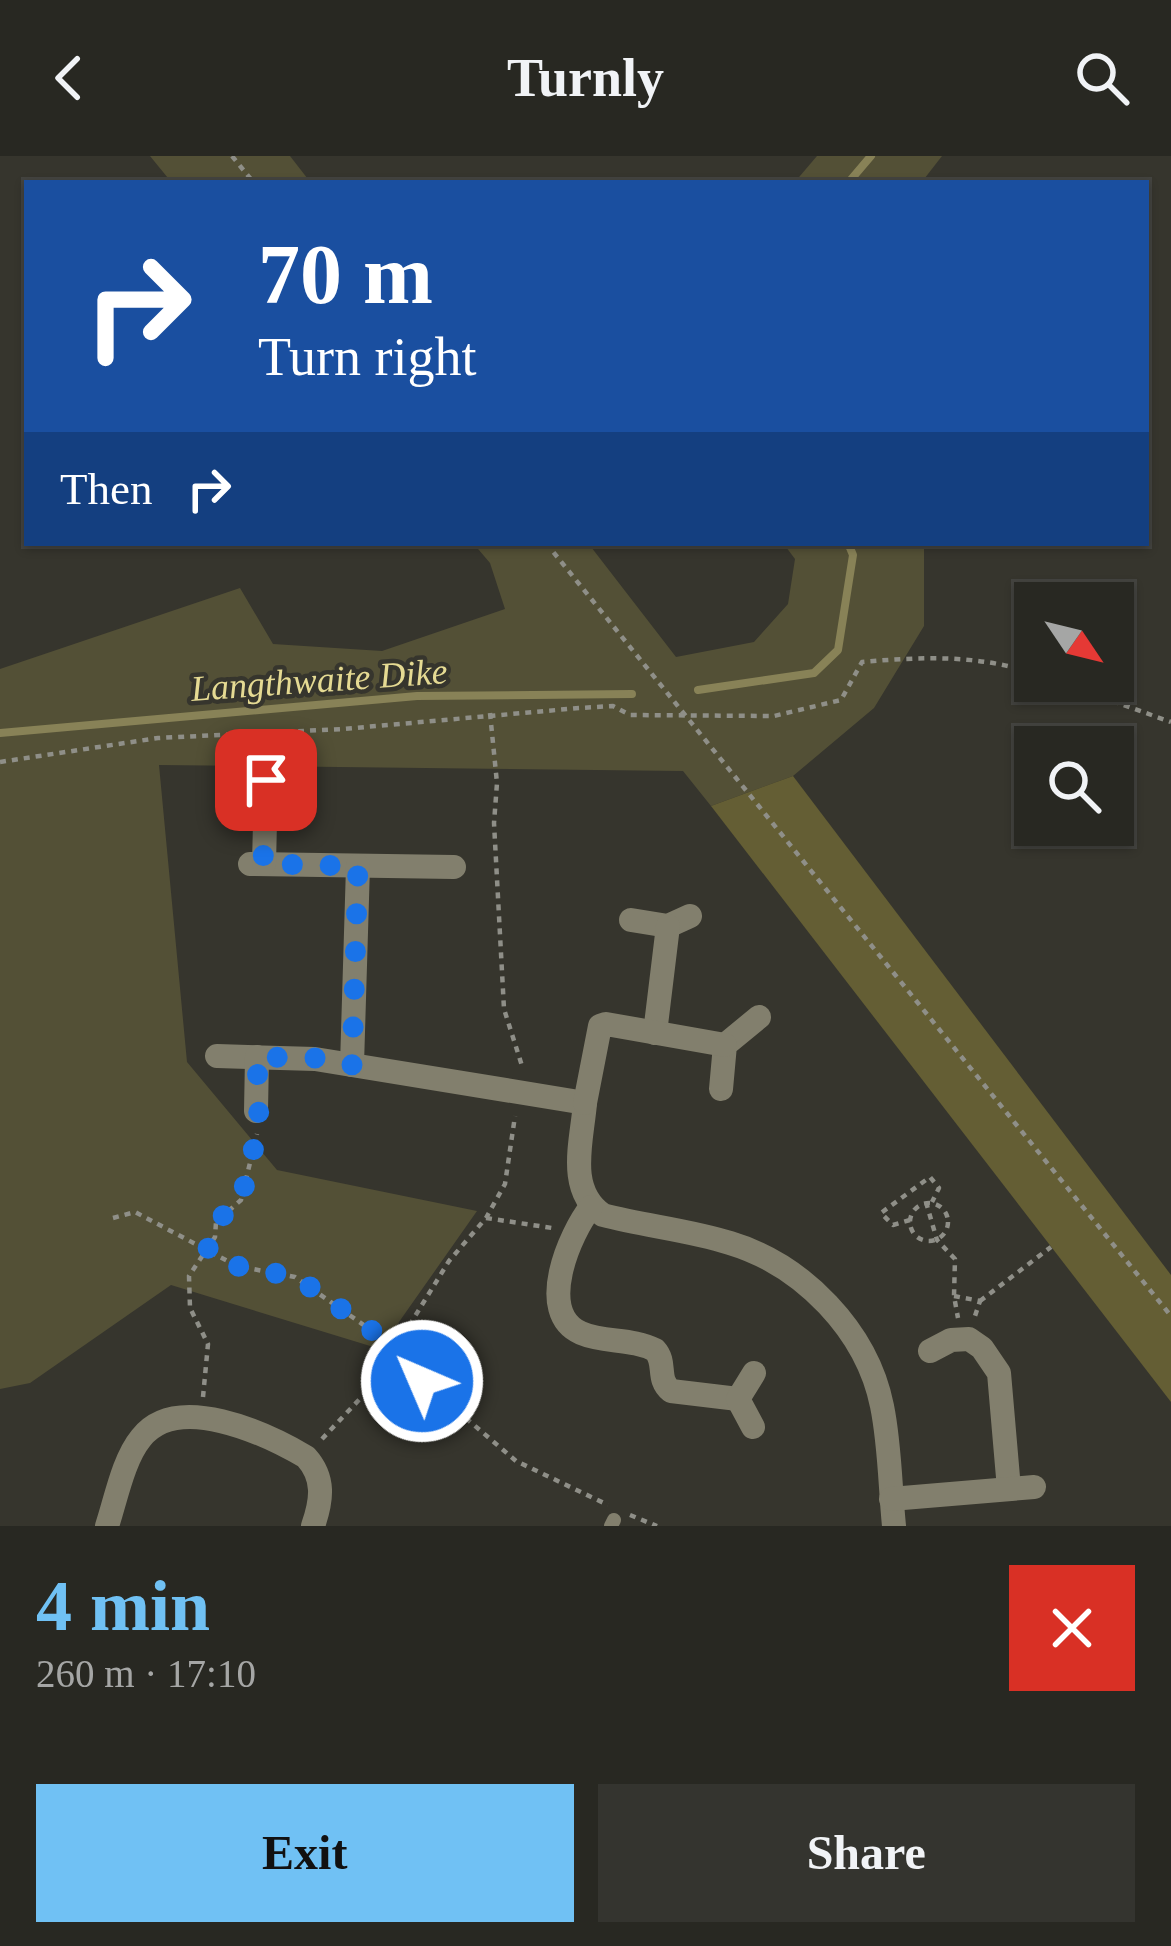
<!DOCTYPE html>
<meta charset="utf-8">
<style>
:root{--surface:#282822;--page:#34342f;--text:#f1f3f6;--muted:#a5a6a5;--line:#444440;--accent:#70c1f4}
body{margin:0;font-family:Georgia,serif;background:var(--page);color:var(--text);height:100vh;display:flex;flex-direction:column;font-size:45px;white-space:nowrap}
*{box-sizing:border-box;margin:0}
p{font-size:39px;color:var(--muted)}
.icon{flex:none;width:66px;height:66px;fill:none;stroke:currentColor;stroke-width:2;stroke-linecap:round;stroke-linejoin:round}
.map{position:relative;height:1370px;overflow:hidden}
.panel{display:flex;flex-direction:column;background:var(--surface);flex:1}
.panel>*{flex:none}
.guide{position:absolute;left:24px;top:24px;width:1125px;height:366px;border-radius:0px;box-shadow:0 3px 9px #0004,0 0 0 3px var(--line);background:#1a4fa0;color:#fff;overflow:hidden}
.needle{width:78px;rotate:125deg}
.tools{position:absolute;left:1014px;top:426px;display:grid;gap:24px}
.tools a{display:grid;place-items:center;width:120px;height:120px;border-radius:0px;background:var(--surface);box-shadow:0 3px 9px #0004,0 0 0 3px var(--line);font-size:60px}
.pin{position:absolute;display:grid;place-items:center;width:102px;height:102px;color:#fff;margin:-51px;border-radius:24px;box-shadow:0 6px 18px #0006}
.me{position:absolute;width:132px;margin:-66px;rotate:315deg;stroke-linejoin:round;filter:drop-shadow(0 0 9px #0008)}
.turn{display:flex;align-items:center;gap:42px;height:252px;padding:0 36px;font-size:54px}
.turn .icon{width:156px;height:156px;stroke-width:2.5}
.turn b{display:block;font-size:84px;line-height:102px}
.then{display:flex;align-items:center;height:114px;padding:0 36px;background:#0003;gap:24px;font-size:45px}
.round{display:grid;place-items:center;flex:none;width:126px;height:126px;border-radius:0px;background:var(--page)}
.summary{display:flex;align-items:center;justify-content:space-between;height:204px;padding:0 36px}
h1{font-size:72px;font-weight:700;line-height:90px;color:var(--accent)}
.button{display:flex;gap:24px;margin-top:auto;padding:24px 36px}
.button a{flex:1;height:138px;border-radius:0px;background:var(--accent);color:#111;font-size:48px;font-weight:700;line-height:138px;text-align:center}
.button a+a{background:var(--page);color:var(--text)}
header{display:flex;justify-content:space-between;align-items:center;height:156px;padding:0 36px;background:var(--surface);font-size:54px;font-weight:700}
.map>svg:first-child{display:block}
</style>
<header><svg class="icon" aria-label="back" viewBox="0 0 24 24"><path d="M15 5l-7 7 7 7"/></svg>Turnly<svg class="icon" aria-label="search" viewBox="0 0 24 24"><circle cx="10" cy="10" r="6"/><path d="M15 15l6 6"/></svg></header>
<div class="map">
<svg width="1171" height="1370" viewBox="0 0 1171 1370">
<rect width="100%" height="100%" fill="#36352d"/>
<g fill="#535036">
<polygon points="150,0 290,0 311,27 172,27"/>
<polygon points="817,0 942,0 921,27 794,27"/>
<polygon points="473,387 588,387 676,501 754,486 788,448 795,403 783,387 924,387 924,470 874,552 793,620 711,650 683,615 159,609 187,906 277,1014 477,1055 380,1193 171,1129 30,1227 0,1233 0,513 240,432 273,488 382,495 505,453 490,407"/>
</g>
<polygon fill="#645e34" points="793,620 1171,1119 1171,1246 711,650"/>
<g fill="none" stroke-linecap="round" stroke-linejoin="round">
<g stroke="#888257" stroke-width="8">
<polyline points="848,27 871,0"/>
<polyline points="698,534 814,517 838,494 853,399 848,387"/>
<polyline points="0,577 417,540 632,538"/>
</g>
<g stroke="#8f8f88" stroke-width="4.5" stroke-dasharray="6 6" stroke-linecap="butt">
<polyline points="232,0 254,27"/>
<polyline points="546,387 1171,1160"/>
<polyline points="1056,525 1171,566"/>
<polyline points="490,557 497,627 494,667 504,853 523,913"/>
<path d="M0 606 158 582 343 573 579 552 613 550 630 559 774 560 841 544 862 506C920 501 979 498 1035 518"/>
<polyline points="926,1046 937,1084 955,1103 954,1140 958,1162"/>
<circle cx="929" cy="1066" r="19"/>
<polyline points="113,1062 135,1056 237,1110 295,1121 378,1179 391,1198 516,1305 608,1349"/>
<polyline points="486,1062 552,1072"/>
<polyline points="910,1064 893,1069 881,1057 930,1021 939,1032 932,1046"/>
<polyline points="954,1140 980,1145 975,1160"/>
<polyline points="980,1145 1051,1091"/>
<polyline points="203,1241 208,1188 190,1152 189,1120 215,1081 216,1066 241,1044 257,978"/>
<polyline points="322,1283 372,1230 449,1105 486,1062 505,1028 515,960"/>
<polyline points="630,1359 657,1370"/>
</g>
<polyline stroke="#827f6d" stroke-width="14" points="611,1370 614,1364"/>
<g stroke="#827f6d" stroke-width="24">
<polyline points="250,708 454,711"/>
<polyline points="264,708 266,624"/>
<polyline points="631,764 668,770 690,760"/>
<polyline points="655,877 668,770"/>
<path d="M217 900 315 903 585 947C582 985 566 1034 603 1059 645 1070 689 1074 730 1087 803 1109 867 1175 882 1250 890 1289 890 1330 894 1370"/>
<polyline points="352,909 358,710"/>
<polyline points="721,933 725,889 759,861"/>
<polyline points="585,947 600,870 606,868 725,889"/>
<polyline points="256,955 257,901"/>
<path d="M591 1051C570 1077 535 1157 581 1177 604 1187 632 1182 655 1194 667 1207 656 1223 671 1235L738 1243"/>
<polyline points="930,1195 951,1184 969,1183 982,1192 999,1217 1009,1333"/>
<polyline points="753,1271 738,1243 754,1217"/>
<polyline points="891,1343 1034,1331"/>
<path d="M107 1370C116 1343 123 1304 141 1282 177 1236 265 1277 306 1301 325 1322 322 1344 313 1370"/>
</g>
</g>
<g fill="none" stroke-linecap="round" stroke-linejoin="round">
<polyline stroke="#1a73e8" stroke-width="21" stroke-dasharray="0 37.8" points="266,624 263,708 358,710 352,909 315,902 257,901 259,966 255,987 241,1044 216,1066 215,1081 207,1094 237,1110 296,1121 378,1179 392,1198 422,1225"/>
</g>
<g text-anchor="middle" stroke-width="9" stroke-linejoin="round" paint-order="stroke">
<g font-size="36" font-style="italic" fill="#e5da93" stroke="#36352d">
<text transform="translate(319 523) rotate(-4)" y="13">Langthwaite Dike</text>
</g>
</g>
</svg>
<div class="tools">
<a><svg class="needle" viewBox="-14 -14 28 28"><path d="M0-13l5 13h-10z" fill="#e53935"/><path d="M0 13l5-13h-10z" fill="#a5a6a5"/></svg></a>
<a><svg class="icon" aria-label="search" viewBox="0 0 24 24"><circle cx="10" cy="10" r="6"/><path d="M15 15l6 6"/></svg></a>
</div>
<div class="pin" style="left:266px;top:624px;background:#d93025"><svg class="icon" aria-label="arrive" viewBox="0 0 24 24"><path d="M6 21V4h12l-3 4 3 4H6"/></svg></div>
<svg class="me" style="left:422px;top:1225px" viewBox="-20 -20 40 40"><circle r="17" fill="#1a73e8" stroke="#fff" stroke-width="3"/><path d="M0-11L8 9 0 5-8 9z" fill="#fff"/></svg>
<div class="guide">
<div class="turn"><svg class="icon" aria-label="right" viewBox="0 0 24 24"><path d="M7 20v-9h11M14 6l5 5-5 5"/></svg><div><b>70 m</b>Turn right</div></div>
<div class="then">Then<svg class="icon" aria-label="right" viewBox="0 0 24 24"><path d="M7 20v-9h11M14 6l5 5-5 5"/></svg></div>
</div>
</div>
<section class="panel">
<div class="summary"><div><h1>4 min</h1><p>260 m · 17:10</p></div><a class="round" style="background:#d93025;color:#fff"><svg class="icon" aria-label="close" viewBox="0 0 24 24"><path d="M6 6l12 12M18 6L6 18"/></svg></a></div>
<div class="button"><a>Exit</a><a>Share</a></div>
</section>
